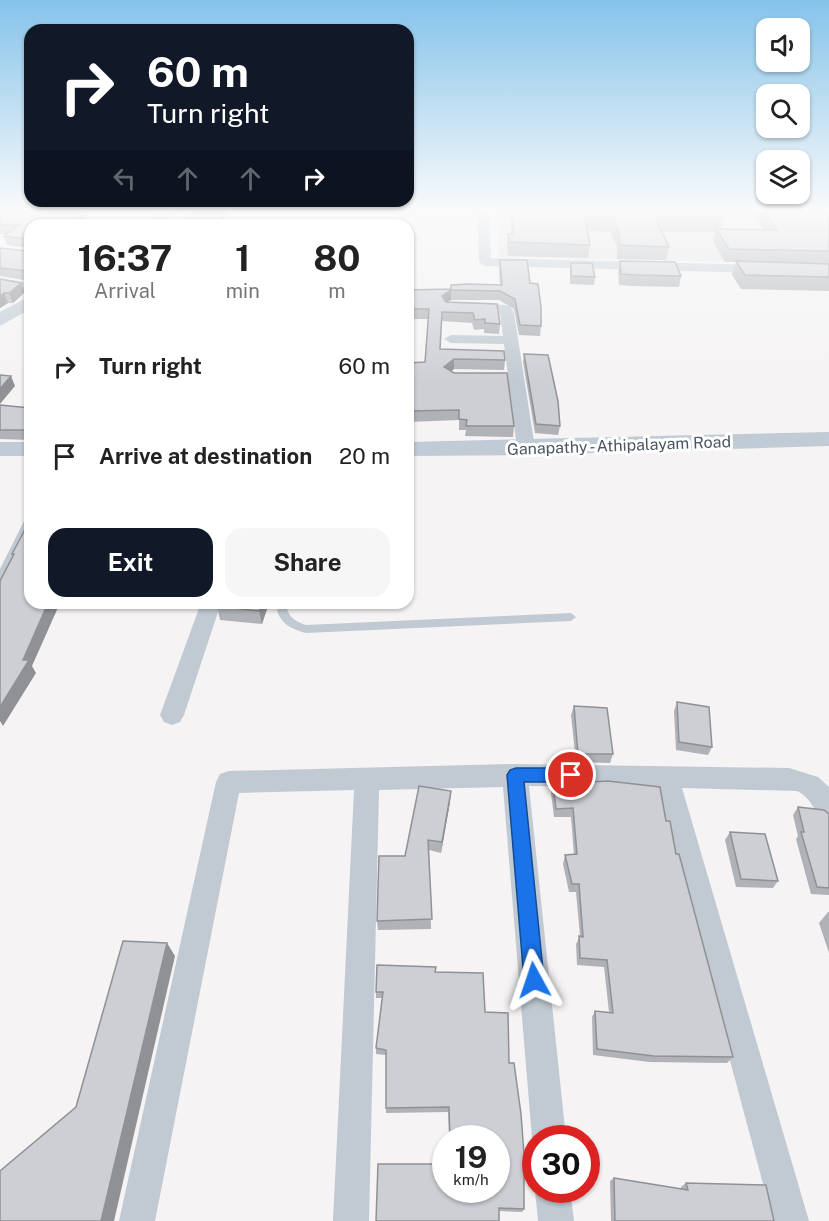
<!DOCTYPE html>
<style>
:root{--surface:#fff;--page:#f6f6f6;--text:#222;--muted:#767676;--accent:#111827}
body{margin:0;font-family:"Public Sans",sans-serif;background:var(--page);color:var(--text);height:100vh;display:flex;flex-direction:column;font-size:22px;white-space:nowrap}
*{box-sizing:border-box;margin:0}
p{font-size:20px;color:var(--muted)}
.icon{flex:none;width:33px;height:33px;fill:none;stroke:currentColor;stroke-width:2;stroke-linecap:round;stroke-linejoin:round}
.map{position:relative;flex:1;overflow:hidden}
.panel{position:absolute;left:24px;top:219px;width:390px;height:390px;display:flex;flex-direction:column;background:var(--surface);border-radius:18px;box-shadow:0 2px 4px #0004}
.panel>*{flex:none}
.top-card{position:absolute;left:24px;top:24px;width:390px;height:183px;border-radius:18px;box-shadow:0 2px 4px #0004;background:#111827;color:#fff;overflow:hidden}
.controls{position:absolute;left:756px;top:18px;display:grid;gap:12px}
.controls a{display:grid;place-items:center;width:54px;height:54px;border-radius:12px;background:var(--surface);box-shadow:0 2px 4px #0004;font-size:30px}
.speed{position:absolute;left:432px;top:1125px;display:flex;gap:12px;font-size:30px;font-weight:700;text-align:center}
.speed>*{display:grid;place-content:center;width:78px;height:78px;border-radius:50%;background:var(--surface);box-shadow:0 2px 4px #0004;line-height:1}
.speed small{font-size:15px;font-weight:400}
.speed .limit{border:9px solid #d22;background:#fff;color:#111}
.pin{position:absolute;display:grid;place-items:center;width:51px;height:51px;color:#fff;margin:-26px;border:3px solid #fff;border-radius:50%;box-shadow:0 2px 6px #0007}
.me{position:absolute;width:66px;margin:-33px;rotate:355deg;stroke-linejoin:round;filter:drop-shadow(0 0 4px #0008)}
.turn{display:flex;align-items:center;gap:21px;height:126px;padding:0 24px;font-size:27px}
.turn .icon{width:78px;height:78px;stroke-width:2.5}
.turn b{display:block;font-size:42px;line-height:51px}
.lanes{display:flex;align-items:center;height:57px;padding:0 24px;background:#0003;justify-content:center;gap:30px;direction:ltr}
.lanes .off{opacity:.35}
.eta{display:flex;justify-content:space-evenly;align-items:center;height:102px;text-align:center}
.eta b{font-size:36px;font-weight:700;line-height:42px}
.button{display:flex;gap:12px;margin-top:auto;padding:12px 24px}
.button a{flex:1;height:69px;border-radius:18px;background:var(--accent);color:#fff;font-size:24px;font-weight:700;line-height:69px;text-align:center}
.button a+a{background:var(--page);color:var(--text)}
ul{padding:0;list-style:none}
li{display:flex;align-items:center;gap:18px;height:90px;padding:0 24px}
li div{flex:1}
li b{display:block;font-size:22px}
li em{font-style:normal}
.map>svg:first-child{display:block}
</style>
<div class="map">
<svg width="829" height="1221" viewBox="0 0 829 1221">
<rect width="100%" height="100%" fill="#f5f3f3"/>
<polygon fill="#e6e4e5" points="499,211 829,211 829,264 499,257"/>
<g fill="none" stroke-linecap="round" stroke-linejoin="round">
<g fill="#c1cad2" fill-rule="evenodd">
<polygon points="30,516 30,529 5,579 0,583 0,569 25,519"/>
<path d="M276 603H286C287 616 294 621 306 625L571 613 576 617 571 621 306 633C290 629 277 622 276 603Z"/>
</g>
<g fill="#c1cad2" fill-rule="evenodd">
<polygon points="477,211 489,211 491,258 762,265 768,269 762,273 485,266 479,262"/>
<polygon points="0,278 30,283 30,291 0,286"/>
<polygon points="468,302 505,305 510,306 514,313 535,448 532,452 520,452 517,448 504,344 451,343 444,339 451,335 503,336 500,313 463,309 461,306"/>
<polygon points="201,603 221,603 184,715 180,722 172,725 164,722 160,715"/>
<path d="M515 764 789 768 818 777 829 787V822C814 816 813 798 797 791L682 788 809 1221H773L657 788 529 786 566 1138H536V1146L532 1138 503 787 379 790 369 1221H333L354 790 239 793 155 1221H119L216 782 220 774 229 771Z"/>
<polygon points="535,1190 570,1190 574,1221 538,1221"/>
</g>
<g fill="#c1cbd6" fill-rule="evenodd">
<polygon points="159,211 178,211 159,225 140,225"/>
<polygon points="30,296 30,309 0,326 0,312"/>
<polygon points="829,432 829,446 526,455 408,456 408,442"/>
<rect x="0" y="442" width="30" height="14"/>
</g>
</g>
<g fill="#b0b2b7">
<polygon points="0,211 87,216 79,225 30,225 30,281 0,276 0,248 27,251 29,249 29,248 7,245 4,236 7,234 0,234"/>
<polygon points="228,211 221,225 186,225 185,219"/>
<polygon points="509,211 719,211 724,218 721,229 764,229 755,217 756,211 829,211 829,291 741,289 732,275 736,262 725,262 713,242 715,232 661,232 669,247 666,260 617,259 617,247 610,232 588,231 590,245 588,258 508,256 507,248 508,234 511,234"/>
<polygon points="500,260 530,283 541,326 540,336 519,335 514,309 499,300 451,300 448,302 500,324 499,334 484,333 484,329 474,330 472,323 442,321 440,350 505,360 504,370 454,369 451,371 514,426 513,437 465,436 466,430 459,430 459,420 408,422 408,363 425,362 429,319 408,319 408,290 451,289 500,285 499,269"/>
<polygon points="620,261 681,276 679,287 633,286 619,285 618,272"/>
<polygon points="571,263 595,277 594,285 570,284 570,270"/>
<polygon points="0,279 25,292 13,303 8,303 0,308"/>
<polygon points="524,354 560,426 558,435 535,433 523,362"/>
<polygon points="0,405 30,408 30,440 0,439"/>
<polygon points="218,603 269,603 262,624 220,620 217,606"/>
<polygon points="677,702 712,747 708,755 676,750 674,711"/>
<polygon points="574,706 613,754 610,763 576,762 571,715"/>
<polygon points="553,784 666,821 733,1057 727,1063 649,1062 593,1055 592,1017 595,1011 609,1012 604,967 577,965 576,944 580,936 576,892 569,892 563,864 565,855 574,855 571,817 554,817 551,793"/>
<polygon points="450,802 441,853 429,850 431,929 378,930 377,921 405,856"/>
<polygon points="798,807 829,814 829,895 811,894 796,839 798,836 793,815"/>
<polygon points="730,832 778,881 773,888 736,887 725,840"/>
<polygon points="828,912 829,912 829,953 819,923"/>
<polygon points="435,972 485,1012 509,1063 524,1209 522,1212 499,1211 446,1190 496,1138 449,1138 448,1112 386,1113 386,1055 376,1054 376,1048 382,998 376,998 376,992"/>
<polygon points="614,1178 681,1189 681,1187 686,1183 774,1221 611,1221 610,1181"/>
</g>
<g fill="#909195">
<polygon points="81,211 85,211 87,216 79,225 73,225 72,222"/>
<polygon points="223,211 228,211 221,225 219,225 219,220"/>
<polygon points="21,283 25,292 13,303 9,293"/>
<polygon points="451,290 451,300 442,305 442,296"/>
<polygon points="4,293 8,303 0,308 0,296"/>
<polygon points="454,359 454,369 444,377 444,367"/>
<polygon points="11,376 15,386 0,404 0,389"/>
<polygon points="30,424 30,440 26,430"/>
<polygon points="48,603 60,603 32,666 36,673 3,726 0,721 0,707 23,660"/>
<polygon points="262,603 269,603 262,624 259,611"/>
<polygon points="451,791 450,802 441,853 442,842"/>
<polygon points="167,943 175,956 114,1221 101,1221"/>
</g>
<g fill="#cdcfd5" stroke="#909195" stroke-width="1.5">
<polygon points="0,211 81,211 72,222 63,221 59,225 30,225 30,276 29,277 27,271 0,268 0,248 27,251 29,249 27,239 4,236 19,225 0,225"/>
<polygon points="190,211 223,211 219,220 185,219"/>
<polygon points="511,211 719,211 724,218 655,218 669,247 620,245 619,233 612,218 585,218 590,245 509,242 508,234 514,234"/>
<polygon points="764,211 829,211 829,251 729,249 716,229 777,230"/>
<polygon points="500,260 527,260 530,283 538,284 541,307 541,326 520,325 515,299 500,291 451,290 442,296 446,302 497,304 500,324 485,323 485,319 475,320 473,313 442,312 440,349 504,351 505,360 454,359 444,367 454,373 507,373 514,426 466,426 467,420 459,419 459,410 408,411 408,363 425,362 429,309 408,309 408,290 451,289 451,285 468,284 502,285"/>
<polygon points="620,261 675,262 681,276 635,275 621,274"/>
<polygon points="736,261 829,264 829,277 745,275"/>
<polygon points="571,263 592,263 595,277 571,276"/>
<polygon points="0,279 21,283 9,293 4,293 0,296"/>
<polygon points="524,354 548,355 558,401 560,426 536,424"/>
<polygon points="0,375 11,376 0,389"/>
<polygon points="0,405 30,408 30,424 26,430 0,430"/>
<polygon points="30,520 30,603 48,603 23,660 29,660 0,707 0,581 14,554 12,554"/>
<polygon points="218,603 262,603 259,611 217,606"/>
<polygon points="677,702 709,707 712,747 679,742"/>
<polygon points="574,706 607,708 613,754 578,754"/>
<polygon points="608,781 660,787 666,821 670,821 676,854 679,854 733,1057 654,1056 597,1049 595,1011 613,1013 607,960 580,958 579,936 583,937 579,884 572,884 565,855 577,854 573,808 556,809 553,784"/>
<polygon points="419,786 451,791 442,842 428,840 432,919 377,921 379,856 405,856"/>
<polygon points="798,807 824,810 829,814 829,888 817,887 801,832 804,832"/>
<polygon points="730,832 765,834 778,881 741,879"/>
<polygon points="123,941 167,943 101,1221 0,1221 0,1171 76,1107"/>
<polygon points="377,965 436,967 435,972 483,973 485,1012 508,1013 509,1063 514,1063 521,1114 524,1154 524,1209 499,1208 499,1221 376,1221 378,1164 446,1164 446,1190 496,1190 496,1138 450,1138 449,1107 386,1108 386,1050 376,1048 383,992 376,992"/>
<polygon points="614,1178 688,1190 686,1183 766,1185 774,1221 615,1221"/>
</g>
<linearGradient id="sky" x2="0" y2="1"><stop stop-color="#85c3ea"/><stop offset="0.55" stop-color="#fafafa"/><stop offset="1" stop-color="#fafafa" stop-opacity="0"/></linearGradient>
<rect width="829" height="382" fill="url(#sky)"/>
<polygon fill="#1a73e8" stroke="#114b97" stroke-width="1.5" points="516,768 571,768 576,770 579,775 576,780 571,782 524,782 544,980 541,986 534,989 527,986 524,980 507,775 510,770"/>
<g text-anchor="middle" stroke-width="6" stroke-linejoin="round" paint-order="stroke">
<g font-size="16" fill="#4a5661" stroke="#fff">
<text transform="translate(619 445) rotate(-2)" y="6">Ganapathy - Athipalayam Road</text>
</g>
</g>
</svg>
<div class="controls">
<a><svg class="icon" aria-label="sound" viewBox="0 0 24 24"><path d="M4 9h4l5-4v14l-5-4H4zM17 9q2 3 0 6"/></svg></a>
<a><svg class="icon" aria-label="search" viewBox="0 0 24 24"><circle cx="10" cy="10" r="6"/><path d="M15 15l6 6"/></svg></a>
<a><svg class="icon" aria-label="layers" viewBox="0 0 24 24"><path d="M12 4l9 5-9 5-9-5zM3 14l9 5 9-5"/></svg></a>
</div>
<div class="speed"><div>19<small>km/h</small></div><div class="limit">30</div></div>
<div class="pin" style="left:571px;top:775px;background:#d93025"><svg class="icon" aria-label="arrive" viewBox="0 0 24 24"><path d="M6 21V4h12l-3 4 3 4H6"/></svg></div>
<svg class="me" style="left:534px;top:980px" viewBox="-20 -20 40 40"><path d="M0-17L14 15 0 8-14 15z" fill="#1a73e8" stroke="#fff" stroke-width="4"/></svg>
<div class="top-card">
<div class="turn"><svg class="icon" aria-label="right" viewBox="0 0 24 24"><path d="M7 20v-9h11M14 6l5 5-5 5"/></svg><div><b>60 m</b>Turn right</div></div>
<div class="lanes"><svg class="icon off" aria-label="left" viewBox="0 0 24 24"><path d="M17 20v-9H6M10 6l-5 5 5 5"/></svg><svg class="icon off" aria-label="ahead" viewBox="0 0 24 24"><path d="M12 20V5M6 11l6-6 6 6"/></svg><svg class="icon off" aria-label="ahead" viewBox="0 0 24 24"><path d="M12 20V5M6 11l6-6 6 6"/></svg><svg class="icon" aria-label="right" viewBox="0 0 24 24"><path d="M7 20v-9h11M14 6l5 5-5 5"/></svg></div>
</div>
<section class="panel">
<div class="eta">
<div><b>16:37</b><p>Arrival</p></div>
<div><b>1</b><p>min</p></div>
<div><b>80</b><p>m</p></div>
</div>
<ul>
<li><svg class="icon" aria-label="right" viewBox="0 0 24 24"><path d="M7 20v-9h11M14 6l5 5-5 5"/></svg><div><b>Turn right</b></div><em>60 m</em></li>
<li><svg class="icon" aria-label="arrive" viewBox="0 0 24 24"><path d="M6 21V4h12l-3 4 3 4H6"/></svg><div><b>Arrive at destination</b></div><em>20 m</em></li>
</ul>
<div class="button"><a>Exit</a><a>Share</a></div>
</section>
</div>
